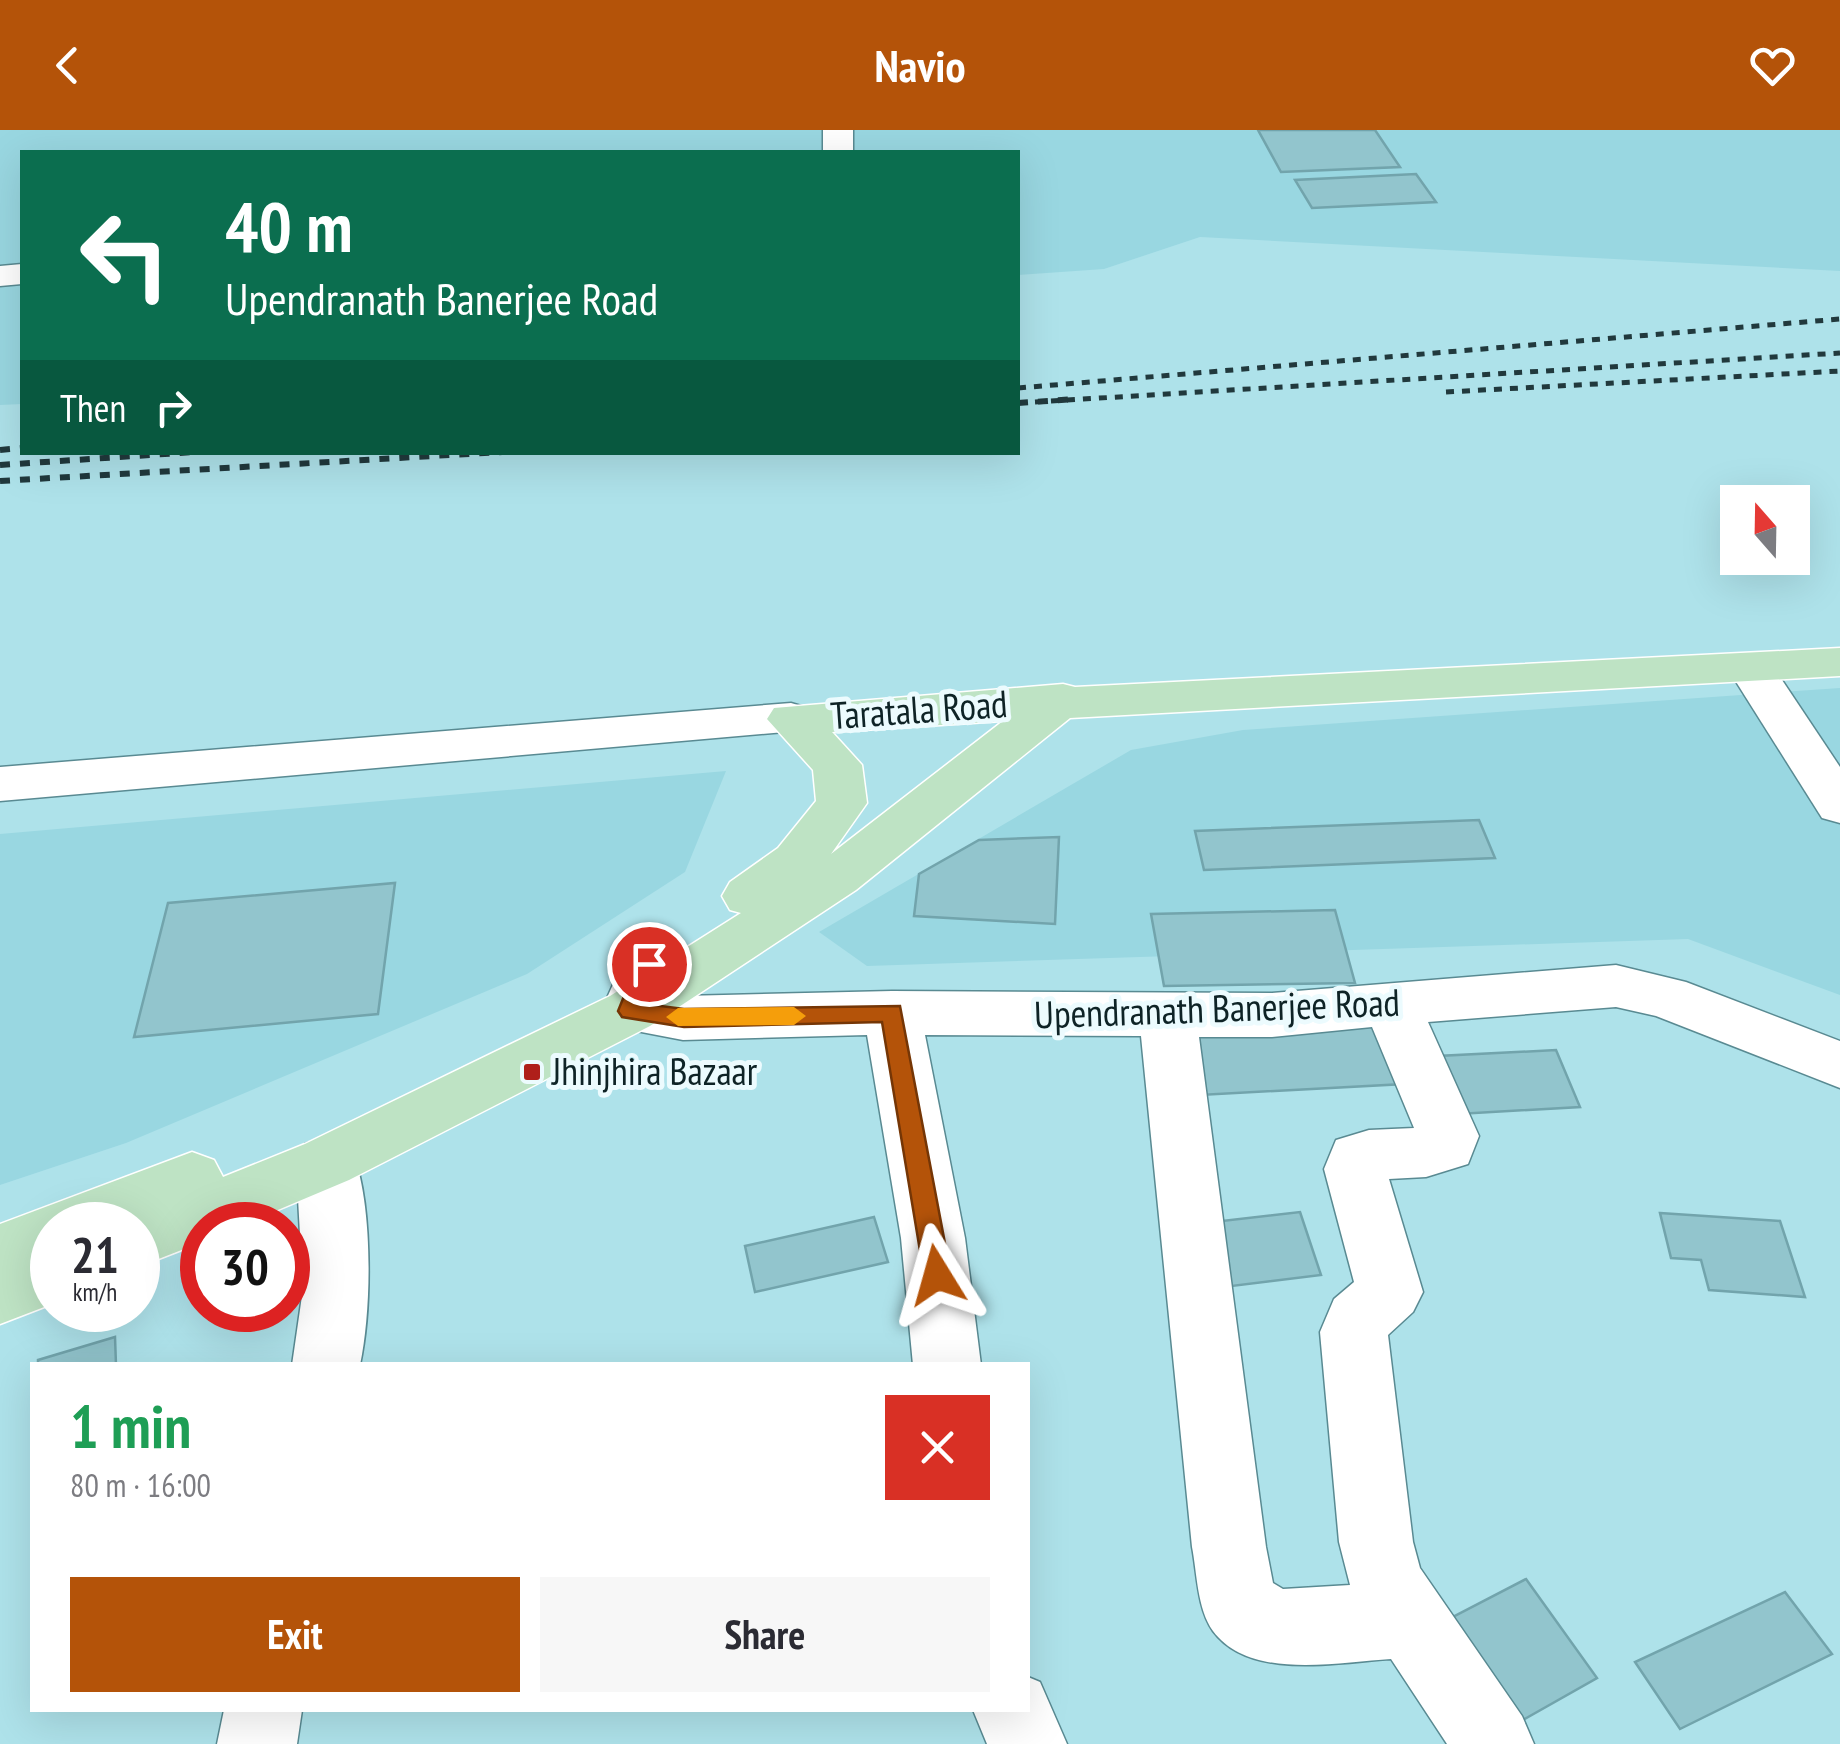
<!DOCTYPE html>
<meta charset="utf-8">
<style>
:root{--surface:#fff;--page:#f7f7f7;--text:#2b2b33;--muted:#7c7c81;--accent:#b45309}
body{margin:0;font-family:"PT Sans Narrow",sans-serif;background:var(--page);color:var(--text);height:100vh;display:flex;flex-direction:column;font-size:38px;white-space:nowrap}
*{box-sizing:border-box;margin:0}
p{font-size:32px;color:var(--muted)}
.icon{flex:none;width:55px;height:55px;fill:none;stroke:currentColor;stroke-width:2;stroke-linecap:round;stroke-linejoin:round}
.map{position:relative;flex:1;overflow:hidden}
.drawer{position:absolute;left:30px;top:1232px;width:1000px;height:350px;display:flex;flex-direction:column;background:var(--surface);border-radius:0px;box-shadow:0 10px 40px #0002}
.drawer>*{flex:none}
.hud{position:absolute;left:20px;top:20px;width:1000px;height:305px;border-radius:0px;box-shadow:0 10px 40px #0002;background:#0b6e4f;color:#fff;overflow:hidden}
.needle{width:65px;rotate:340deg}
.controls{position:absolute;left:1720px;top:355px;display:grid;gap:20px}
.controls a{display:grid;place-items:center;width:90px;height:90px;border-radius:0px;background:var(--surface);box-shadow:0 10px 40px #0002;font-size:50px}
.speed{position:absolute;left:30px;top:1072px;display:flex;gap:20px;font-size:50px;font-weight:700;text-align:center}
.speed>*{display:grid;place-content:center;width:130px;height:130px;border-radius:50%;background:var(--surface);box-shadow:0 10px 40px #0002;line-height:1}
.speed small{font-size:25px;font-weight:400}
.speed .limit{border:15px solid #d22;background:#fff;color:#111}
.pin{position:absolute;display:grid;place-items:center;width:85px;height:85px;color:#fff;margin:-42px;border:5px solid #fff;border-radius:50%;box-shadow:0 2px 10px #0007}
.me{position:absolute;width:110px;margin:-55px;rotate:352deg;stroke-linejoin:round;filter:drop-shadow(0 0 8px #0008)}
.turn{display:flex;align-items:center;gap:35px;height:210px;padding:0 40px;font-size:45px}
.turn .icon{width:130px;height:130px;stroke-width:2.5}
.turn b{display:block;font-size:70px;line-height:85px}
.then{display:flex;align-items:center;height:95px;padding:0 40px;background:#0003;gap:20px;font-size:38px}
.round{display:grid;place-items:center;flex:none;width:105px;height:105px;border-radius:0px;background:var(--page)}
.headline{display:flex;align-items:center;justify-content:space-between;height:170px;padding:0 40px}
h1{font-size:60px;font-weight:800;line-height:75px;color:#1e9e55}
.primary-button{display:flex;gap:20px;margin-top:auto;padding:20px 40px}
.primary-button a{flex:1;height:115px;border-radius:0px;background:var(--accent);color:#fff;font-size:40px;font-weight:800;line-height:115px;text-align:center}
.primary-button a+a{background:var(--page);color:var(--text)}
header{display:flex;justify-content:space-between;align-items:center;height:130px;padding:0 40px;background:var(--accent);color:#fff;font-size:45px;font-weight:800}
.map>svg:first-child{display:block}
</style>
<header><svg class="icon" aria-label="back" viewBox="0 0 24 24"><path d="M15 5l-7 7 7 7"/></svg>Navio<svg class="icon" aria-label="heart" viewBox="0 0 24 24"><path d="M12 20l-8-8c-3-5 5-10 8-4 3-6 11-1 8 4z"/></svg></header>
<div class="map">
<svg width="1840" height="1614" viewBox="0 0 1840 1614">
<rect width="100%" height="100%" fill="#aee2ea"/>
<g fill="#99d7e1">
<polygon points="0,0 1840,0 1840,141 1200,107 1104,139 1018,145 1018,22 22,22 22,274 0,275"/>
<polygon points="1840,558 1840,865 1688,809 867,836 819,802 1131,620 1243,600"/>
<polygon points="726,641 685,742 527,844 126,1013 0,1055 0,704"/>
</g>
<g fill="#92c5cd" stroke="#72a4ac" stroke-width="2.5">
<polygon points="1258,0 1375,0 1400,37 1281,42"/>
<polygon points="1416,44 1436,72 1312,78 1295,50"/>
<polygon points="1479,690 1495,728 1204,740 1195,701"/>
<polygon points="1059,707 1055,794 914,786 919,744 979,710"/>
<polygon points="395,753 378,884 134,907 168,773"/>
<polygon points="1335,780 1355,853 1164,856 1151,784"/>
<polygon points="1383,890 1404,954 1200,965 1186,900"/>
<polygon points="1556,920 1580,977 1458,984 1438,926"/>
<polygon points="1300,1082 1321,1145 1232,1156 1213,1092"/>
<polygon points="1660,1083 1780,1091 1805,1167 1709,1160 1701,1130 1671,1128"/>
<polygon points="874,1087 888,1132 755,1162 745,1116"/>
<polygon points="115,1207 116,1235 38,1235 38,1230"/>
<polygon points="1526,1449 1597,1548 1491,1608 1422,1503"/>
<polygon points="1785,1462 1832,1524 1680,1599 1635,1532"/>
</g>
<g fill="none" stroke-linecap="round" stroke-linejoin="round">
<g stroke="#598a92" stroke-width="3">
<g id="minor">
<rect x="823" y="0" width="30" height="22"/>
<polygon points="22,134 22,154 0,156 0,136"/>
<polygon points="1751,524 1768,529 1840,637 1840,693 1822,688 1728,539 1734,529"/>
<polygon points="791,573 808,578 815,589 808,600 0,671 0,637"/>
<path d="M649 813 669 819 677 834 665 864 683 866 892 861 1272 863 1616 835 1686 852 1840 911V958L1656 886 1616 877 1428 892 1479 1006 1468 1034 1426 1047 1389 1049 1423 1162 1413 1182 1388 1205 1413 1412 1420 1438 1522 1586 1534 1614H1447L1391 1529C1338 1532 1250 1551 1213 1501 1197 1479 1197 1442 1192 1417L1141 906 925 905 965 1108 981 1235H913L901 1108 867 905 683 910 610 896 601 881 629 819ZM1372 897 1414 998 1369 1000 1336 1010 1324 1039 1354 1152 1334 1169 1320 1202 1339 1412 1350 1455 1283 1459 1273 1453 1266 1417 1199 907H1272Z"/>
<path d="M327 1007 349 1014C374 1065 372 1179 360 1235H292L303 1159 296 1032 305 1014Z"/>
<polygon points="1028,1547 1040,1552 1067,1614 987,1614 973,1580 1028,1580"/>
<polygon points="224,1580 302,1580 297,1614 217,1614"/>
</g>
</g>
<g stroke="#fff" stroke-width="3">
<path id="major" d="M1840 518V546L1070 588 856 760 650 896 349 1050 242 1095H202V1112L138 1137V1095H52V1174L0 1194V1094L192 1022 214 1030 223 1047 305 1014 610 866 741 783 730 780 722 766 730 752 778 718 816 671 813 640 767 589 774 578 1063 554 1075 557ZM1003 591 831 724 867 673 862 635 832 602Z"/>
</g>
<use href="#minor" fill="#fff" fill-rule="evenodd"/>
<use href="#major" fill="#bee3c4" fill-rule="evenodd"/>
<g stroke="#21393d" stroke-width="5" stroke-dasharray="8 8" stroke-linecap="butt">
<polyline points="1018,258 1840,189"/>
<polyline points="1446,262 1840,241"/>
<polyline points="1035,272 1840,223"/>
</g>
<g stroke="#21393d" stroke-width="6" stroke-dasharray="10 10" stroke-linecap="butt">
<polyline points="1018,273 1076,269"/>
<polyline points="0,320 22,318"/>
<polyline points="0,335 195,322"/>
<polyline points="0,351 502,322"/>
</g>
</g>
<polygon fill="#b45309" stroke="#753606" stroke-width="2.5" points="649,825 660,834 645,874 684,879 900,876 951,1145 947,1153 928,1153 924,1145 882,892 684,897 622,887 618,881 637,834"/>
<polygon fill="#f59e0b" points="794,877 806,886 794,895 678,896 666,887 678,878"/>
<rect fill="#af1f1a" stroke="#ecfbfe" stroke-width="4" x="522" y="932" width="20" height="20" rx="5"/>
<g text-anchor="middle" stroke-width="10" stroke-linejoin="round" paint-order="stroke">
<g font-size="38" fill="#0e2326" stroke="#ecfbfe">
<text transform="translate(919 580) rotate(-4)" y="13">Taratala Road</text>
<text transform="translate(1217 879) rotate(-2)" y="13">Upendranath Banerjee Road</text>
</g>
<g font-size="38" fill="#0e2326" stroke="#ecfbfe" text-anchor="start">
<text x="552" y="955">Jhinjhira Bazaar</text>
</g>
</g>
</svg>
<div class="controls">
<a><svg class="needle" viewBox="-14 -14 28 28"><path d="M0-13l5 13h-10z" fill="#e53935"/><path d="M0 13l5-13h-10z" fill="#7c7c81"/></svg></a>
</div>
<div class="speed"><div>21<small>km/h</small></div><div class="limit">30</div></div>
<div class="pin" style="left:649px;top:834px;background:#d93025"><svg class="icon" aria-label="arrive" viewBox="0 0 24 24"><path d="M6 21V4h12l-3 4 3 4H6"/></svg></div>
<svg class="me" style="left:937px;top:1145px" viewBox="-20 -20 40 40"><path d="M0-17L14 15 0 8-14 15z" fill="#b45309" stroke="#fff" stroke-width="4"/></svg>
<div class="hud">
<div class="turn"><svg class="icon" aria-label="left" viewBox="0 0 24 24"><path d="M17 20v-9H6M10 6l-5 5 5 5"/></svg><div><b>40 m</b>Upendranath Banerjee Road</div></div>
<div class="then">Then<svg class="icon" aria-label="right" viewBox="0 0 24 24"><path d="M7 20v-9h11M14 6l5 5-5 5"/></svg></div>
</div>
<section class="drawer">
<div class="headline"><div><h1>1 min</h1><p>80 m · 16:00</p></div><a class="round" style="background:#d93025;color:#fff"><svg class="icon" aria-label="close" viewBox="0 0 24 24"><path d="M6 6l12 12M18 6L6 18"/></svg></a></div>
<div class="primary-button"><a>Exit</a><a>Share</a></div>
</section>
</div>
